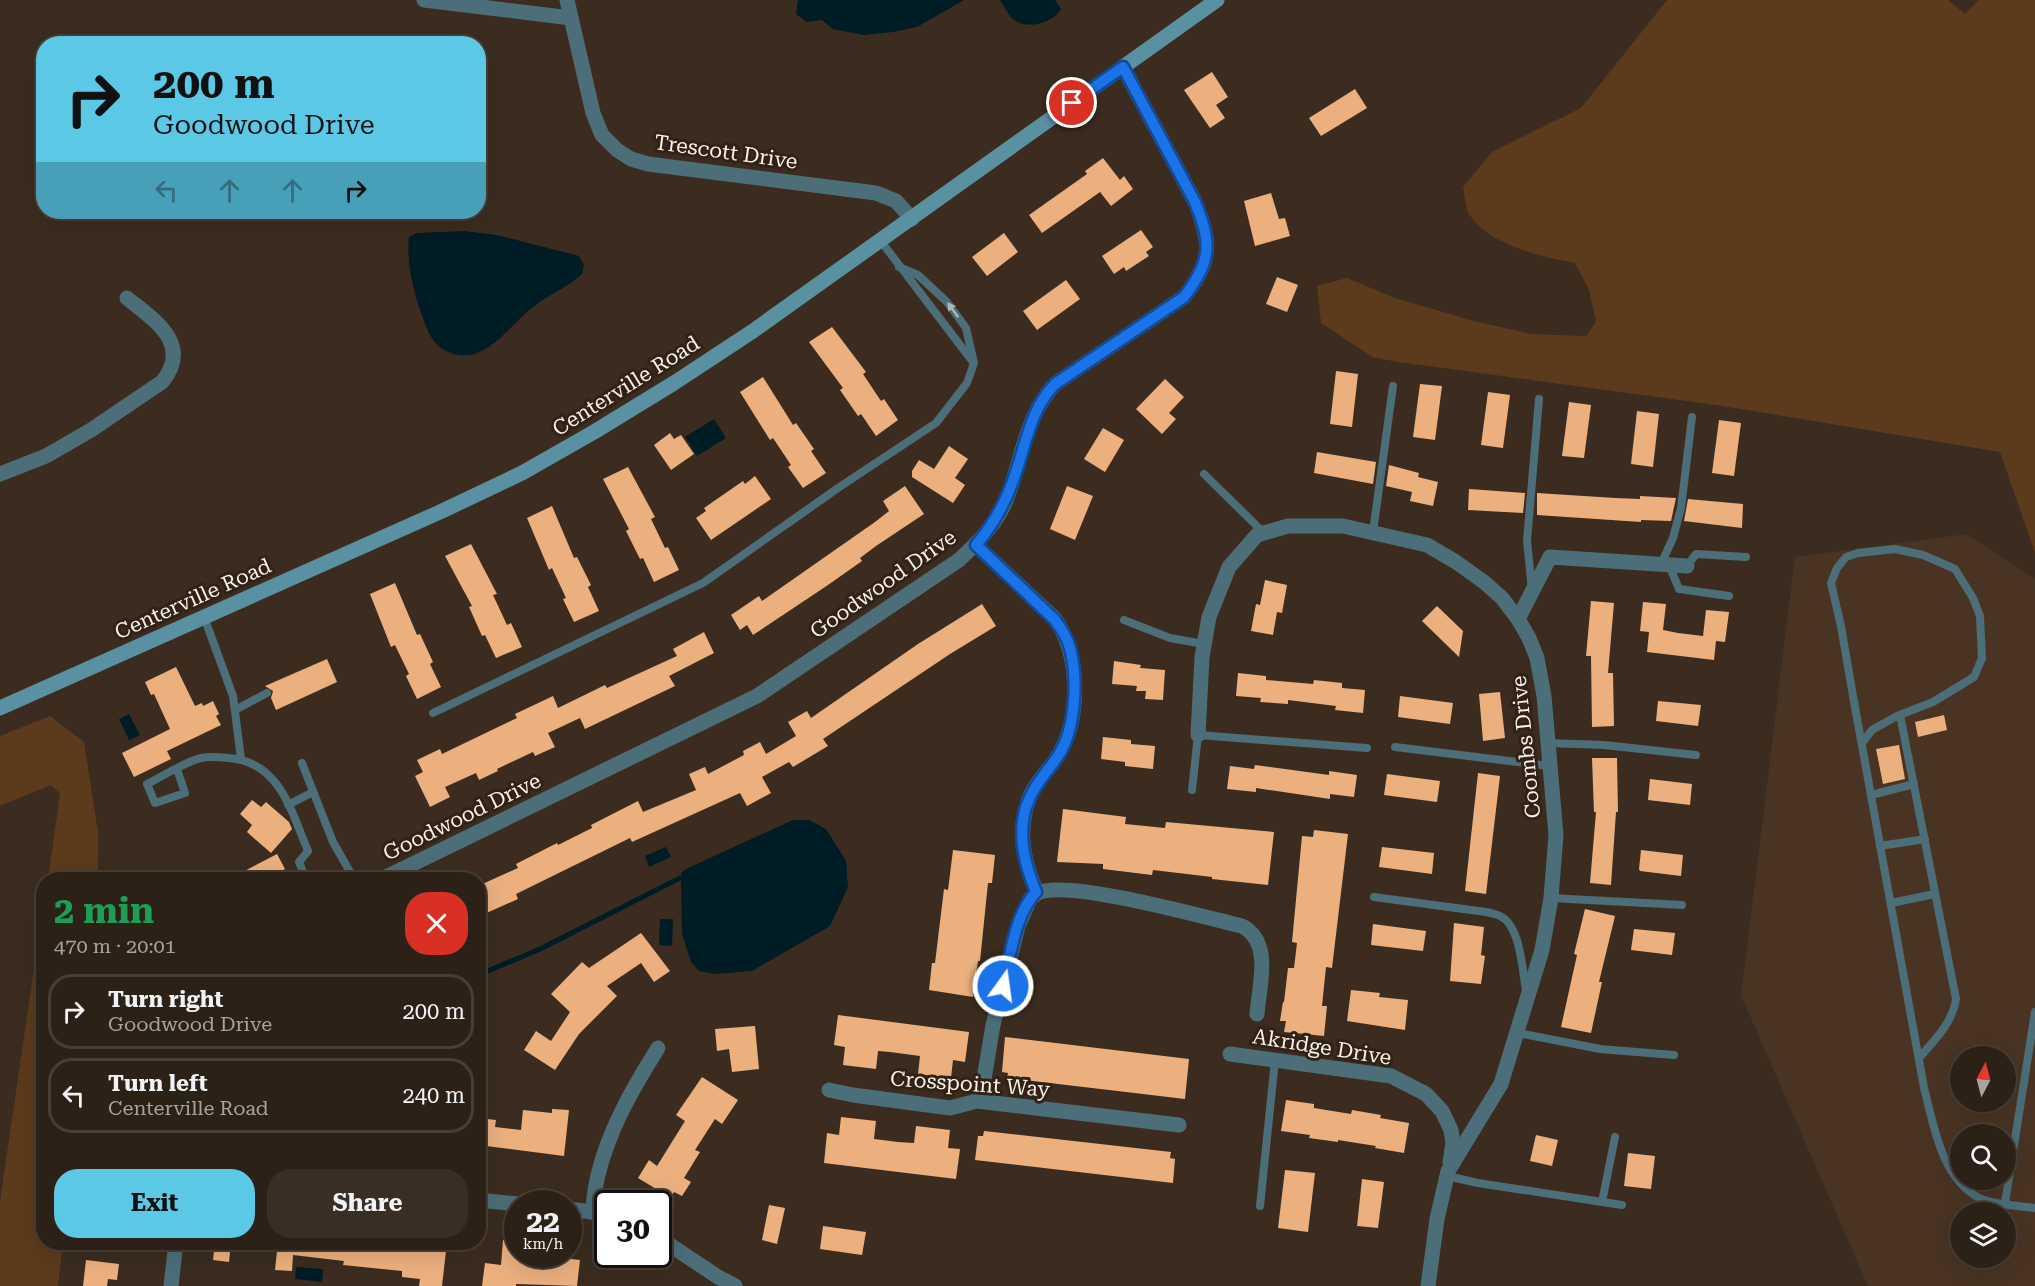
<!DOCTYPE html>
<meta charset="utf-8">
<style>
:root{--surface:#2c2117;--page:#382e24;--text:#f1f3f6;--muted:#a6a3a1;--line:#483e36;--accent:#5bc8e6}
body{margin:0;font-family:"Roboto Serif",serif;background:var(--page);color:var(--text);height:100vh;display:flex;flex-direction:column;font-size:22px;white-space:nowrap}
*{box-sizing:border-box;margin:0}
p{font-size:20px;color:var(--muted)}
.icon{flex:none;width:33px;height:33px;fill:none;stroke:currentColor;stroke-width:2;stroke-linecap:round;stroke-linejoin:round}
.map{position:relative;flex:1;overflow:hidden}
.drawer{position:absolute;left:36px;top:872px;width:450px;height:378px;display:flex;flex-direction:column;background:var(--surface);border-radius:24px;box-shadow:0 6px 24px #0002,0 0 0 2px var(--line)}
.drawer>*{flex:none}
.hud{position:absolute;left:36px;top:36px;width:450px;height:183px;border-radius:24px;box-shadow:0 6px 24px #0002,0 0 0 2px var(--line);background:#5bc8e6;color:#111;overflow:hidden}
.needle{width:39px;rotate:7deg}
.tools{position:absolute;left:1950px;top:1046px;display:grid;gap:12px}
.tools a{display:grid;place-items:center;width:66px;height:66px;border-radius:50%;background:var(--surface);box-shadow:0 6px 24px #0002,0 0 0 2px var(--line);font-size:30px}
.speed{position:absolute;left:504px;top:1190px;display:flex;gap:12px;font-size:30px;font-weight:700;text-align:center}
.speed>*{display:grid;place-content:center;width:78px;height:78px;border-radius:50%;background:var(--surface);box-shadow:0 6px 24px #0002,0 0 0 2px var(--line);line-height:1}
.speed small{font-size:15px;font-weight:400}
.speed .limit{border:3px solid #111;border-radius:9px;background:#fff;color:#111}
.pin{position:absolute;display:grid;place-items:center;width:51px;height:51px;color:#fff;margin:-26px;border:3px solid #fff;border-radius:50%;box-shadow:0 2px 6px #0007}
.me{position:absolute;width:66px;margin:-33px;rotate:14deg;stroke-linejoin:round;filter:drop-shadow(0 0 4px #0008)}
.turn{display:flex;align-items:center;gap:21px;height:126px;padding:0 18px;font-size:27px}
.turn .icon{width:78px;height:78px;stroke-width:2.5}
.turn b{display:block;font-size:42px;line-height:51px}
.lanes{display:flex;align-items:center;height:57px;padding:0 18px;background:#0003;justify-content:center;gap:30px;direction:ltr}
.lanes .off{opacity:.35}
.round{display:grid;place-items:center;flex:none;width:63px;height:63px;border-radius:24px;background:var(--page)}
.overview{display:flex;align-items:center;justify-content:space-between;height:102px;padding:0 18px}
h1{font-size:36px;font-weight:700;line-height:45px;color:#1e9e55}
.primary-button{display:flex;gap:12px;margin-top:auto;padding:12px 18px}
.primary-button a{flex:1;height:69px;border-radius:24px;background:var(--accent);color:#111;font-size:24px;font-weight:700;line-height:69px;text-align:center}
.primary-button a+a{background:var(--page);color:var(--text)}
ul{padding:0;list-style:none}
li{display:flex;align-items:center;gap:18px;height:75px;margin:0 12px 9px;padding:0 6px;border:3px solid var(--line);border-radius:24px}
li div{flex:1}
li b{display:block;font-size:22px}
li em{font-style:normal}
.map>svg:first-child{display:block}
</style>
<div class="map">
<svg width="2035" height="1286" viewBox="0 0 2035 1286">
<rect width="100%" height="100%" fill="#3b2c1f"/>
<path fill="#493423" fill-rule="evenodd" d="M1966 534 2035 579V1286H1868L1741 995 1795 557ZM1960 1056H2006V1101H1960ZM1960 1134H2006V1179H1960ZM1960 1212H2006V1257H1960Z"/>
<g fill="#5c3a1c">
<path d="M1667 0H1948L1965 14 1979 0H2035V553L2000 452 1716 405 1398 362 1372 357 1321 323 1317 286 1347 278 1395 298 1474 321 1531 334 1586 336 1596 322 1589 290 1575 263C1541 257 1489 245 1469 214 1465 207 1465 195 1463 187L1492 152 1581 108Z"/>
<polygon points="50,716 84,742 98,832 98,879 48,879 60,794 51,785 0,806 0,736"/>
<polygon points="43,907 44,1242 63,1242 58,1286 0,1286 0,1201"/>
</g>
<g fill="#001c24">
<polygon points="798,0 964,0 917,27 893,32 863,35 833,29 822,20 806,22 796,14"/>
<path d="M1000 0H1055L1061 9C1053 23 1027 30 1014 20 1008 15 1004 6 1000 0Z"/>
<path d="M464 231 497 235 579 256 584 265 582 274C568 287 548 295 533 307 509 325 488 363 454 354 434 348 429 335 423 318 414 295 406 262 409 237L417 233Z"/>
<polygon points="714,419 726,438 697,456 685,437"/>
<polygon points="129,714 140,735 129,740 119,719"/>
<polygon points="793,820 809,820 826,829 846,861 848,887 830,926 752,971 716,974 699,971 691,962 682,934 681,873 686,869"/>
<polygon points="666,847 671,857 649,867 645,856"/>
<polygon points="660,919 673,919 672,946 659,945"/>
<polygon points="296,1267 323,1269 322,1282 295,1279"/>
</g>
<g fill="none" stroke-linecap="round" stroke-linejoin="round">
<polyline stroke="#001c24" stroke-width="5" points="478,975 540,949 680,878"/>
</g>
<g fill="#ecb07f">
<polygon points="1212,72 1228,97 1216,105 1225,118 1210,128 1184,90"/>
<polygon points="1355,89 1367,108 1321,136 1309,118"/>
<polygon points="1103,158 1120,180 1124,176 1133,189 1111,206 1100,192 1042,233 1029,215 1087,174 1085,171"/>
<polygon points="1271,193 1279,219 1285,218 1290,236 1255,246 1244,201"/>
<polygon points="1141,230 1153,247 1146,252 1149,256 1126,271 1124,267 1114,274 1102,256"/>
<polygon points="1004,233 1018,252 987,276 972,257"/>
<polygon points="1277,277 1298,285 1287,312 1266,304"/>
<polygon points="1066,280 1080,299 1037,330 1023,311"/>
<polygon points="832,327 866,372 863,374 881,401 884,399 898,420 876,436 861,414 858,416 840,390 843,388 809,342"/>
<polygon points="1336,371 1358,374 1352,427 1330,424"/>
<polygon points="763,377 793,425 796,423 814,449 811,451 826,473 803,488 788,467 791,465 773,438 770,440 740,392"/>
<polygon points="1165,379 1184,397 1169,413 1176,419 1162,434 1136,409"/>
<polygon points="1420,384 1442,386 1435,440 1413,437"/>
<polygon points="1488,392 1510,395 1503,448 1481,445"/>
<polygon points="1569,402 1591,405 1584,458 1562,456"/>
<polygon points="1637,411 1659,414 1653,467 1631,464"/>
<polygon points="1719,420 1741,423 1734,476 1712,473"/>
<polygon points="1103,428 1124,440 1105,472 1084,459"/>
<polygon points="670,433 674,439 681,435 694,454 671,470 654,445"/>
<polygon points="949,446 968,459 955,478 965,485 953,503 912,477 912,471 919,460 934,469"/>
<polygon points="1317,452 1376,462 1373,484 1314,473"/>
<polygon points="1389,465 1419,473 1418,477 1438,482 1433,506 1410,501 1412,492 1386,486"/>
<polygon points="628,467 655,517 651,519 665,548 668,547 679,570 654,582 643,558 640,559 626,531 629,529 603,479"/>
<polygon points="755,476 771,499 711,540 696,518 706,511 704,508 743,481 745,484"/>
<polygon points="905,486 924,514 876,546 860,558 862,561 828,585 753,635 747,625 740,630 731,615 759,596 762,601 875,522 889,511 883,501"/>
<polygon points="1067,486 1093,496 1075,540 1050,529"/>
<polygon points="1469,489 1525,493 1523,513 1468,510"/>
<polygon points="1537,493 1615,498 1640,499 1640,496 1676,498 1671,521 1641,520 1641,522 1537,515"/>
<polygon points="1688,499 1743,504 1742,528 1684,521"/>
<polygon points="552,506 574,558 577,557 591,585 588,587 599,611 574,622 563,599 566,598 552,568 549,570 527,518"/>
<polygon points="471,544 497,594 493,595 507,625 511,623 522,647 496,658 485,635 482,636 469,607 472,606 445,556"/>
<polygon points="1265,580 1287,585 1282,613 1277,612 1273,635 1251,631 1256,604 1260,605"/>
<polygon points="395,583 417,635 420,634 433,662 430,664 441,687 417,699 406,676 409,674 395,645 391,647 370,594"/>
<polygon points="1591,601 1614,603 1608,673 1613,673 1614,726 1592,727 1591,656 1586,656"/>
<polygon points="1643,602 1666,604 1663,630 1678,633 1703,636 1706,610 1729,612 1725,642 1716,641 1714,660 1647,652 1649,632 1640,631"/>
<polygon points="982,604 996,626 950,654 823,739 828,746 793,767 789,762 762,777 771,793 747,806 740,793 632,842 630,838 516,894 518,899 482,915 478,907 478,886 518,868 516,864 557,843 558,845 592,828 591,825 638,801 643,812 696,790 689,774 705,767 708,774 744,755 743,751 760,742 766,754 796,736 788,722 807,711 811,718 918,644"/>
<polygon points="1437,606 1463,631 1459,657 1422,621"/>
<polygon points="704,632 714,653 669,676 675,686 585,729 580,718 548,733 555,747 535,756 533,752 497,769 498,771 479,780 476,773 445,787 450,797 430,807 415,776 423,772 417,760 440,749 442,754 517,718 515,714 553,696 558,708 605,685 607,688 677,656 673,649"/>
<polygon points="327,659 337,682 276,710 271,698 273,691 265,686"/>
<polygon points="1114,661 1141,665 1140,668 1165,670 1163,700 1145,699 1146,691 1136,691 1137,686 1112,684"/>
<polygon points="176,667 195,706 202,703 203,706 213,701 219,714 216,716 221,725 167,751 171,759 134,777 122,753 170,729 154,694 151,695 145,682"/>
<polygon points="1238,673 1266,676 1266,680 1313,684 1314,680 1342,683 1342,688 1365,690 1363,713 1335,710 1336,706 1288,700 1288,704 1260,702 1261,698 1236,696"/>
<polygon points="1500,692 1505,738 1483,741 1479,694"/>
<polygon points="1400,696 1453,703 1450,724 1398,717"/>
<polygon points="1658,701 1701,705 1698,726 1656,721"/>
<polygon points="1944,715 1947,730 1918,737 1915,722"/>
<polygon points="1103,737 1131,740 1131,744 1155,746 1153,769 1125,766 1125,762 1101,759"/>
<polygon points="1899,745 1905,779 1883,784 1876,749"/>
<polygon points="1592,758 1617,758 1618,812 1616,812 1611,885 1590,883 1596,812 1594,812"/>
<polygon points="1255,765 1329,775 1329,771 1357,775 1354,797 1330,794 1330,799 1256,788 1256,792 1227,789 1230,766 1254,769"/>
<polygon points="1478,773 1500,776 1486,894 1465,891"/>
<polygon points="1387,774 1440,781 1437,802 1384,795"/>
<polygon points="1650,779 1692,784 1690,805 1648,800"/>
<polygon points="252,800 261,807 266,802 289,822 292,829 271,853 247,832 252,825 240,814"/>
<polygon points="1063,809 1126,817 1125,824 1165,828 1166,822 1274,832 1268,885 1212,879 1212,877 1153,870 1152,875 1103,869 1103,864 1057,862"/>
<polygon points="1314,830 1348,834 1332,968 1326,967 1322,1006 1327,1006 1324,1036 1284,1032 1286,1021 1280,1021 1283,1002 1284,1002 1288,968 1294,968 1297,943 1292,942 1302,836 1313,837"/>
<polygon points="1382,847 1434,853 1432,874 1379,867"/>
<polygon points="953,850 995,855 992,883 988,883 980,961 978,961 973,997 929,990 932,963 935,963 944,889 948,890"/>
<polygon points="1641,850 1683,855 1681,876 1640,871 1639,869"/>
<polygon points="277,854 285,869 265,879 229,879"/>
<polygon points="1585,909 1615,916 1599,982 1602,982 1591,1033 1561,1027 1577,955 1574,954"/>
<polygon points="1454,923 1484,927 1481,955 1485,956 1481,984 1450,981"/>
<polygon points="1373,924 1426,931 1423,951 1371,945"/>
<polygon points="1634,929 1675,933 1672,955 1631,950"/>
<polygon points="641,933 670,971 654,982 641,963 607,986 617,996 579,1034 555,1070 524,1050 536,1031 551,1041 570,1012 551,994 582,962 589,968"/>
<polygon points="1351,990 1380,993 1379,997 1408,1000 1405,1030 1347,1021"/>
<polygon points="838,1015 969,1032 965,1062 953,1060 951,1078 918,1074 920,1056 890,1052 878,1051 876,1069 843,1065 845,1047 834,1045"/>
<polygon points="755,1026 759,1069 732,1072 729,1049 717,1051 715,1029"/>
<polygon points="1005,1037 1189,1059 1185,1099 1007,1078 1008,1073 1002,1072"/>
<polygon points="702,1077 738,1100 722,1124 715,1119 695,1150 700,1152 684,1178 691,1182 682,1196 674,1192 671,1198 638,1178 649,1160 657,1166 685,1121 676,1115"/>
<polygon points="1286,1100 1314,1104 1314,1108 1351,1114 1352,1110 1381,1115 1380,1118 1409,1123 1404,1153 1375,1148 1376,1146 1338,1140 1338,1142 1309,1138 1310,1135 1281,1131"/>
<polygon points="552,1109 569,1110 564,1156 478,1145 478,1118 496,1120 495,1127 521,1130 523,1110 552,1113"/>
<polygon points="841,1117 876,1121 874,1139 898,1142 914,1143 916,1126 950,1130 948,1148 960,1149 956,1179 824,1163 827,1133 839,1135"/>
<polygon points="984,1131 1171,1152 1170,1158 1175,1159 1173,1183 975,1160 978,1136 983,1136"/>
<polygon points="1536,1135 1558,1140 1552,1166 1530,1161"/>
<polygon points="1628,1153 1655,1156 1651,1189 1624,1186"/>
<polygon points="1285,1170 1315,1173 1308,1232 1278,1228"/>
<polygon points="1362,1179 1384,1182 1378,1228 1357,1226"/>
<polygon points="769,1205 785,1208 777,1244 762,1240"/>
<polygon points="823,1226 866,1232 862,1255 820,1249"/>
<polygon points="503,1240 518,1242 518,1254 555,1254 555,1257 580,1260 577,1286 516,1284 516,1286 482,1286 485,1263 501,1265"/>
<polygon points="215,1242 231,1242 229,1262 213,1260"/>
<polygon points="278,1242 401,1242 424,1245 425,1242 447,1242 442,1286 419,1286 420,1279 402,1277 402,1271 343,1265 344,1261 293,1255 292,1271 275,1270"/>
<polygon points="86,1260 119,1264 117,1280 108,1279 107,1286 83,1286"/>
</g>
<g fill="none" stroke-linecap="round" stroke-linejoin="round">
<g stroke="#4c6e79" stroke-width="8">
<polyline points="880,240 973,362"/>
<polyline points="1204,474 1264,533"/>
<polyline points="1373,532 1393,386"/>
<polyline points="1661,564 1673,538 1681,508 1692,417"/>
<polyline points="1669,565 1679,589 1729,596"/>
<polyline points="1687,566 1696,554 1746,557"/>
<polyline points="1532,590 1527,541 1539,399"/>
<polyline points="204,617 233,696 241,759"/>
<polyline points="1124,620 1170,638 1204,644"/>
<polyline points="235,710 267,693"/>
<polyline points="433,713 703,583 838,488 936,423 967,383 974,363 966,328 947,302 918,275 899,267"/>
<path d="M1900 715 1956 999C1953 1022 1934 1041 1919 1058"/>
<polyline points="1548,743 1604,745 1696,755"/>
<path d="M1862 743 1872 730 1897 716 1933 702 1974 677 1982 658 1980 616 1973 598 1955 569 1923 555 1895 549 1858 553 1846 557 1837 568 1831 583 1841 626 1853 696 1924 1088C1934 1126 1941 1177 1979 1198 1989 1204 2022 1206 2035 1208"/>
<polyline points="1395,747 1550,766"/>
<polyline points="302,763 333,842 354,879"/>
<path d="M177 769 185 793 155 803 147 784C161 777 187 761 201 758 210 756 220 757 229 758 280 762 291 811 308 851L299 862 306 879"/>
<polyline points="1192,790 1198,735 1367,748"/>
<polyline points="1871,795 1914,784"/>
<polyline points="288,805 313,792"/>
<polyline points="1880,846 1925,839"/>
<path d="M1374 897 1486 912C1491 913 1496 914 1500 916 1521 926 1522 970 1526 990"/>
<polyline points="1551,898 1682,905"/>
<polyline points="1891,903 1935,894"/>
<polyline points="1518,1033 1600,1049 1674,1055"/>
<polyline points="1447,1176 1478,1183 1622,1205"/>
<polyline points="1602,1202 1615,1137"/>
<polyline points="2005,1203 2035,1012"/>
<polyline points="1260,1206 1275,1060"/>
</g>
<g stroke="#4c6e79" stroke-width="15">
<polyline points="424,0 571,18"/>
<polyline points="567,0 593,113 602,135 617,150 631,159 648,164 876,193 896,201 912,219"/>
<path d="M0 474 46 456 91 430 162 382C193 344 154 320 127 298"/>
<path d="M976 545 1055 619C1080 654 1081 717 1059 754 1047 774 1032 784 1026 808 1018 838 1025 865 1037 893L1030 899 1018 926 993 1025 983 1085 977 1101"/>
<polyline points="1518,619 1550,557 1687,566"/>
<polyline points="1198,735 1202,657 1209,617 1229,567 1257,535 1264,533 1288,526 1343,526 1427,545 1456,562 1484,582 1502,598 1518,619 1529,638 1537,658 1544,696 1556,835 1551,898 1542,950 1501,1084 1448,1171 1437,1219 1428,1286"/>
<path d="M382 879 757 696 959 560C976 544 992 529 1003 507 1022 467 1023 418 1055 384L1184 297C1212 261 1212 244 1195 202L1123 67"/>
<path d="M1037 893C1068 879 1204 917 1242 926 1273 942 1259 986 1257 1014"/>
<polyline points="1230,1054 1391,1076 1426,1094 1442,1111 1451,1130 1453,1143 1450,1162"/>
<polyline points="829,1090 853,1095 950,1108 977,1101 1179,1125"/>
<polyline points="478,1200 518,1204"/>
<polyline points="568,1209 592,1212 608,1216"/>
<path d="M592 1212C594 1200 595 1187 598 1175 609 1129 633 1088 658 1048"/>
<polyline points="658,1237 718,1277 735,1286"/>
<polyline points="171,1286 176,1242"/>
</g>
<polyline stroke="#5991a2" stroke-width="15" points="0,708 440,512 522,473 594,432 674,383 753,331 1217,0"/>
</g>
<defs><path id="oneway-solid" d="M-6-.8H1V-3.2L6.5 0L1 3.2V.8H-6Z" transform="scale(1.5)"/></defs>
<use fill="#acb6b7" href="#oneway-solid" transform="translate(953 310) rotate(-126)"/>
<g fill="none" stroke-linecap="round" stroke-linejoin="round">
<g stroke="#114b97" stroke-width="15">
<path id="route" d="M1003 986C1011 955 1014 916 1036 892 1025 865 1017 836 1026 807 1033 786 1046 774 1058 756 1076 729 1078 679 1070 648 1067 637 1061 628 1055 620L976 545C995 523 1007 500 1016 472 1027 440 1031 409 1055 384L1184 297C1212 260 1212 244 1195 202L1123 67 1072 103"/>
</g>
<use href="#route" stroke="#1a73e8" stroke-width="10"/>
</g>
<g text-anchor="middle" stroke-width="6" stroke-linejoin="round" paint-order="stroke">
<g font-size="21" fill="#fbf1e9" stroke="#312216">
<text transform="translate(726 152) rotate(8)" y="7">Trescott Drive</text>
<text transform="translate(626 386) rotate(-32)" y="7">Centerville Road</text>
<text transform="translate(883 584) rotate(-35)" y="7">Goodwood Drive</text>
<text transform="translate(193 599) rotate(-24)" y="7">Centerville Road</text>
<text transform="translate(1526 747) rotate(-96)" y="7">Coombs Drive</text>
<text transform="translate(462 817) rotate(-26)" y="7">Goodwood Drive</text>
<text transform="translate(1322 1047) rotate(9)" y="7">Akridge Drive</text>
<text transform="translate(970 1084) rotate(4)" y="7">Crosspoint Way</text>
</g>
</g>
</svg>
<div class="tools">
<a><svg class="needle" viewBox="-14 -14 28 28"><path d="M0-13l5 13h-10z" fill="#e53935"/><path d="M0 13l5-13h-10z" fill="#a6a3a1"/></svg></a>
<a><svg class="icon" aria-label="search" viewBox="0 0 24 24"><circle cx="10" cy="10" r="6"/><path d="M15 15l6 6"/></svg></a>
<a><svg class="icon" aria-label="layers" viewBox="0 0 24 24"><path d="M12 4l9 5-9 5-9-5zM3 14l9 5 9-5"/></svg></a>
</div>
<div class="speed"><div>22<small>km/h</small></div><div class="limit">30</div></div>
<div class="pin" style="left:1072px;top:103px;background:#d93025"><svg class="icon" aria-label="arrive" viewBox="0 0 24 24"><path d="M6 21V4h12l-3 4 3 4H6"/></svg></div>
<svg class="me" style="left:1003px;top:986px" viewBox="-20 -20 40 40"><circle r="17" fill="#1a73e8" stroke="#fff" stroke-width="3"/><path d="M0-11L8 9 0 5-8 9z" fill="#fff"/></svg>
<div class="hud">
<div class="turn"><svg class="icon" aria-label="right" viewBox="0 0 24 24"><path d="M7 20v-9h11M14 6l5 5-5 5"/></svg><div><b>200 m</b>Goodwood Drive</div></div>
<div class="lanes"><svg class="icon off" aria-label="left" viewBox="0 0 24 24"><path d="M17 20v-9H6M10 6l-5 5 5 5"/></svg><svg class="icon off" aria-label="ahead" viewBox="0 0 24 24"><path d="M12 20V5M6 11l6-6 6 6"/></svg><svg class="icon off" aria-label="ahead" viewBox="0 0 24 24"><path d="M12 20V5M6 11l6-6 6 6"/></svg><svg class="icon" aria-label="right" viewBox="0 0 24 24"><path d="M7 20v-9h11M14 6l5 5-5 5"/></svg></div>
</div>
<section class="drawer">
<div class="overview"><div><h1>2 min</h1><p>470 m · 20:01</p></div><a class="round" style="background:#d93025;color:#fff"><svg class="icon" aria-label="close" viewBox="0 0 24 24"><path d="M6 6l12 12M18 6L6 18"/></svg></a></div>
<ul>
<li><svg class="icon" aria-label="right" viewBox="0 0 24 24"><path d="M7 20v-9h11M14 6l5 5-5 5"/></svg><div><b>Turn right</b><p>Goodwood Drive</p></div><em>200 m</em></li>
<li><svg class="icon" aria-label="left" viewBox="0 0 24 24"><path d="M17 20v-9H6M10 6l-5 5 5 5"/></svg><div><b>Turn left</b><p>Centerville Road</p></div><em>240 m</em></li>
</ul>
<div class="primary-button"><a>Exit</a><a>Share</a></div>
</section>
</div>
